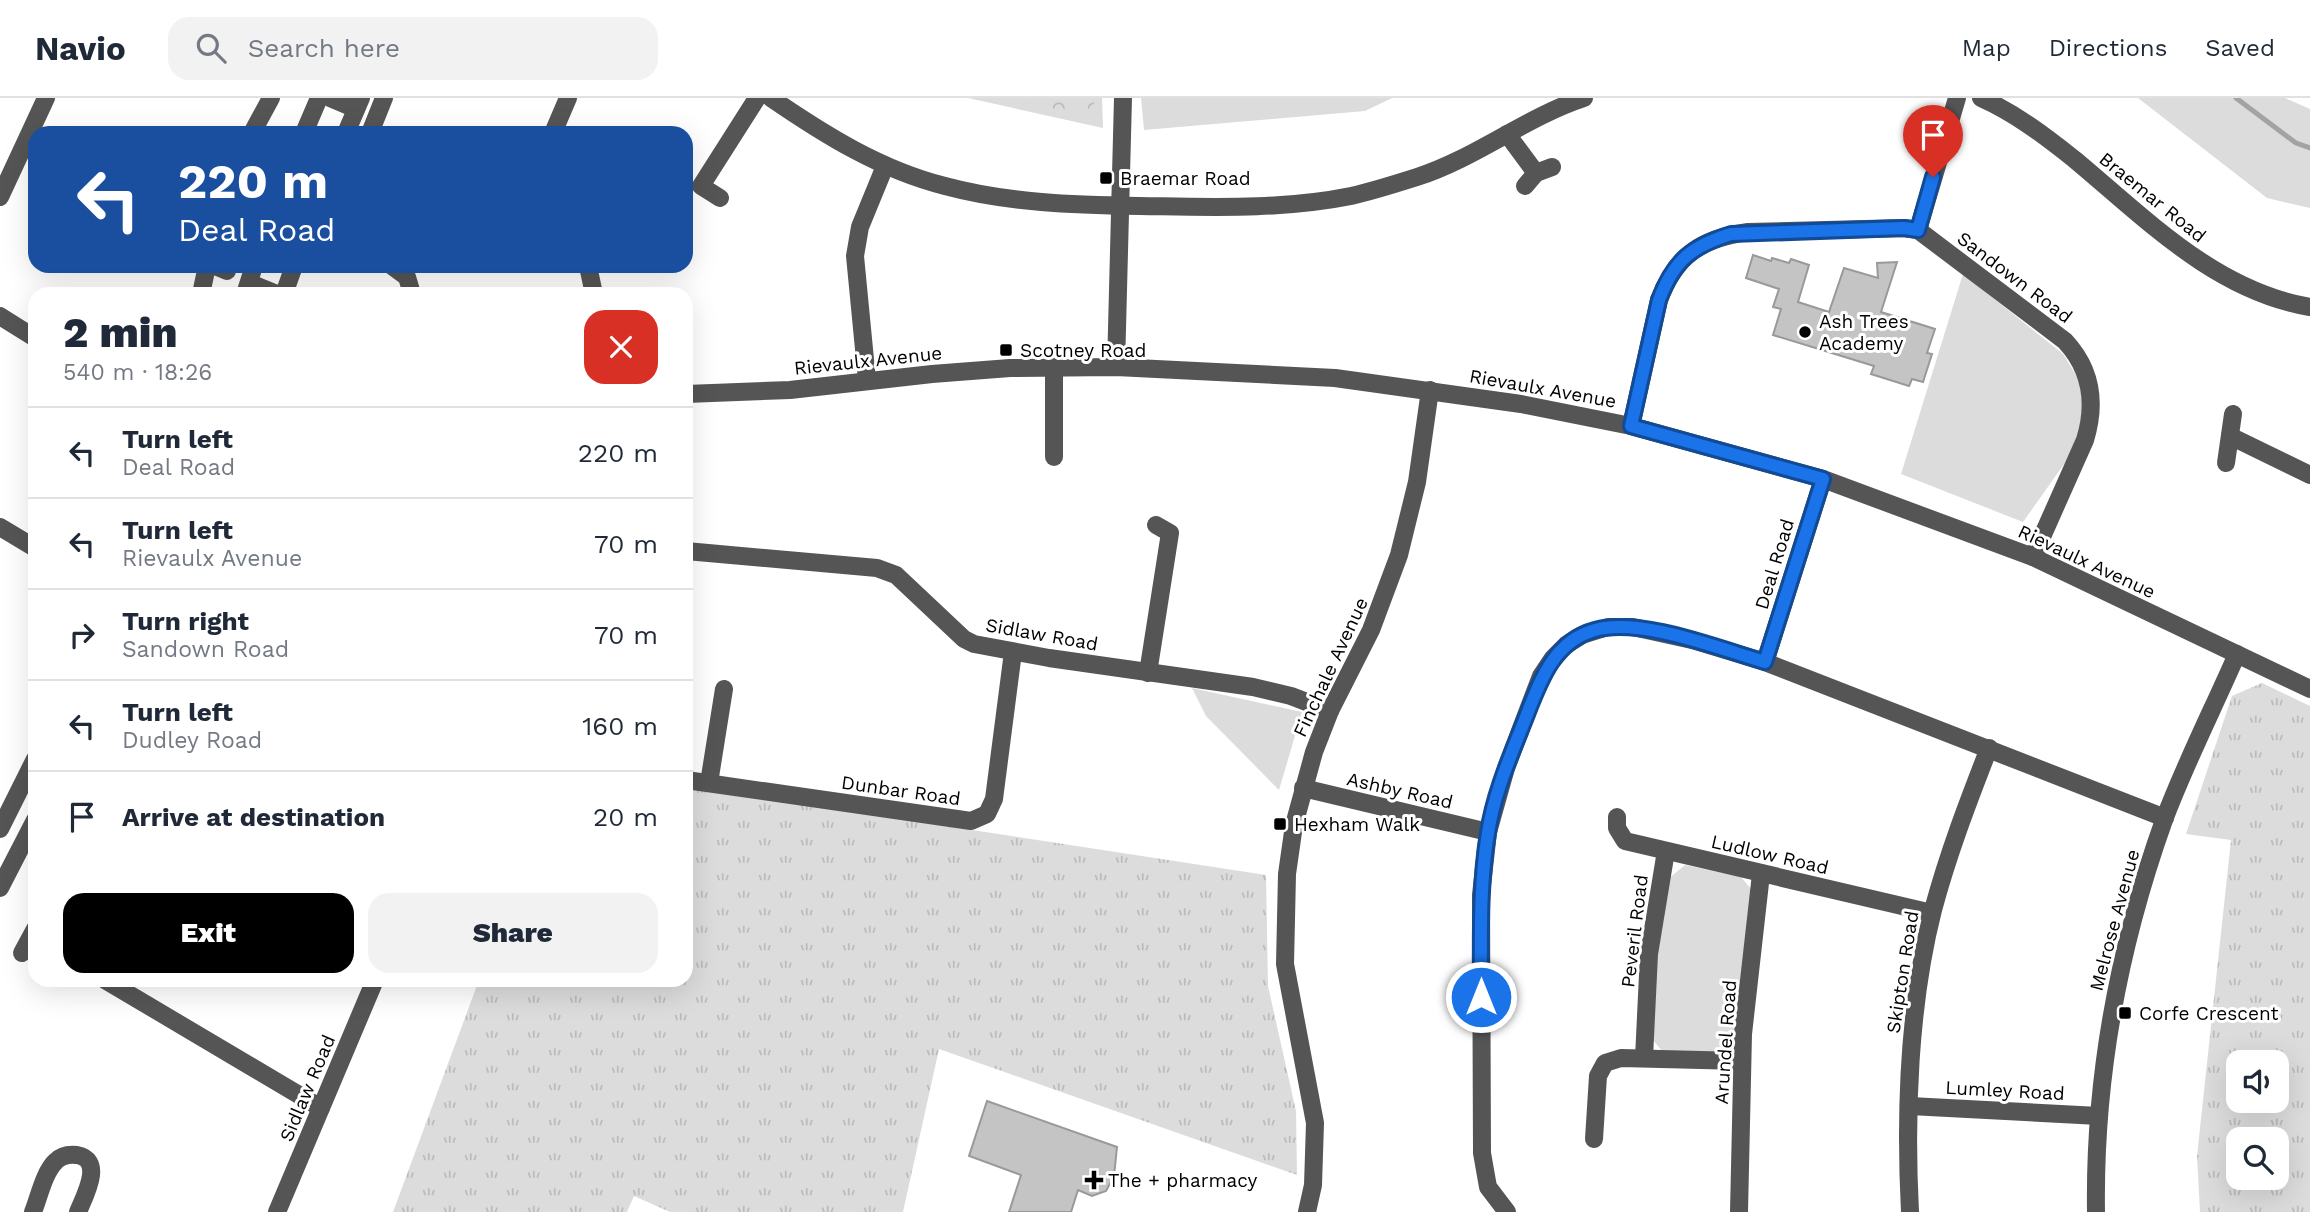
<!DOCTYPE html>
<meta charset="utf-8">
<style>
:root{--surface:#fff;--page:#f2f2f3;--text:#1f2937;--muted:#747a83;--line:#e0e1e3;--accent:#000}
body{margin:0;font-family:"Work Sans",sans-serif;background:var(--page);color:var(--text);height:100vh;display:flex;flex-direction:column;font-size:26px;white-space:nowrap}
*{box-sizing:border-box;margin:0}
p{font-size:23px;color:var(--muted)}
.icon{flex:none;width:38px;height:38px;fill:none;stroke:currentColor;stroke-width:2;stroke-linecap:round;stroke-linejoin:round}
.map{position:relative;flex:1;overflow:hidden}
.details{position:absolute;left:28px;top:189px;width:665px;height:700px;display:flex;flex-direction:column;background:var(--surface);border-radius:21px;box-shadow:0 7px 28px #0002}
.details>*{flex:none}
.banner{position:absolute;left:28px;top:28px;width:665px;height:147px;border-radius:21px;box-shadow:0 7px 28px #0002;background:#1a4fa0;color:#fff;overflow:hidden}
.tools{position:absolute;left:2226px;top:952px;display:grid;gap:14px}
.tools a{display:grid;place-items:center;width:63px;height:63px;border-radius:14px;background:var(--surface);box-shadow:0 7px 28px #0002;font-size:35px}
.pin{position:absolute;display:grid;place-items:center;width:60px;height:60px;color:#fff;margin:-72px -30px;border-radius:50% 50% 50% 0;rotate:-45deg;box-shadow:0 0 7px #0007}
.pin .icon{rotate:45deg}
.me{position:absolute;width:77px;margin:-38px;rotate:0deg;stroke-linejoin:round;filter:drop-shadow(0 0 5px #0008)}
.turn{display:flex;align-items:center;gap:24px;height:147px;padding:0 35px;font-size:32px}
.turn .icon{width:91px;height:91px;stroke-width:2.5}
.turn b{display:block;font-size:49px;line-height:60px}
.round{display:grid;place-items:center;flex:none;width:74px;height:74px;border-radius:21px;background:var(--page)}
.overview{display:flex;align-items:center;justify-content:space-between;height:119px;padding:0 35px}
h1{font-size:42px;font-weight:800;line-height:52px}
.button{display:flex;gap:14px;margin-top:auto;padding:14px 35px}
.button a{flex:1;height:80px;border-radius:21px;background:var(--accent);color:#fff;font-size:28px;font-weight:800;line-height:80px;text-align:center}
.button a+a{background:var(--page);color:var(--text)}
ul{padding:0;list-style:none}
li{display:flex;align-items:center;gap:21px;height:91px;padding:0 35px;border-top:2px solid var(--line)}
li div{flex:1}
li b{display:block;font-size:26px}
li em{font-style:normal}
header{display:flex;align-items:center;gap:42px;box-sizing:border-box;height:98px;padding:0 35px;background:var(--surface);border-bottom:2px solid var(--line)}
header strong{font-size:33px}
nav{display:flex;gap:38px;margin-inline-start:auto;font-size:24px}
.search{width:490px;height:63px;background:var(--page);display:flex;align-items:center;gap:18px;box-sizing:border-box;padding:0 24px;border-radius:21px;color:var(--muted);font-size:26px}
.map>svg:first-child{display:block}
</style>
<header>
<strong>Navio</strong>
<div class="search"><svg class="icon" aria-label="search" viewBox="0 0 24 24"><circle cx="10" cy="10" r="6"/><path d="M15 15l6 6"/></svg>Search here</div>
<nav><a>Map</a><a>Directions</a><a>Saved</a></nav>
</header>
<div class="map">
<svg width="2310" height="1114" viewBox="0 0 2310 1114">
<defs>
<pattern id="forest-crowns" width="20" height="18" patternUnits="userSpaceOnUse" patternTransform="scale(1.75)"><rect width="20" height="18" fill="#dcdcdc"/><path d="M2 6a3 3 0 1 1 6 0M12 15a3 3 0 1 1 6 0" fill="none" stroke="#bbb"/></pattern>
<pattern id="park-tufts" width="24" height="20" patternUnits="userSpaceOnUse" patternTransform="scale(1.75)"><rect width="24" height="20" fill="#dcdcdc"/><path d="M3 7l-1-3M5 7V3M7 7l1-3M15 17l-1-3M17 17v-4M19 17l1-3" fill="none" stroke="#bbb"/></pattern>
</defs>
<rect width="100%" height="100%" fill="#fff"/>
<g fill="#dcdcdc">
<polygon points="968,0 1102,0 1103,30"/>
<polygon points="1141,0 1392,0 1365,13 1144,32"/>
<polygon points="2138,0 2285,0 2310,11 2310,110 2267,100"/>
<polygon points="1963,176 2063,256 2078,280 2084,299 2080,335 2067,362 2023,424 1901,376"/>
<polygon points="1192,590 1302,614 1279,692 1206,618"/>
<polygon points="1685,767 1741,779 1751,791 1736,939 1715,956 1663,954 1652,941 1655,864 1668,781"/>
</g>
<polygon fill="url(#forest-crowns)" points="1003,0 1094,0 1094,19"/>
<g fill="url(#park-tufts)" fill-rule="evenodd">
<path d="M2262 585 2310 608V1114H2200L2197 1058 2231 742 2186 736 2232 598ZM2238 964H2277V1003H2238ZM2238 1041H2277V1080H2238Z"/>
<polygon points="686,688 1266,777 1268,888 1296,1013 1297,1077 939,951 903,1114 670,1114 634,1098 627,1114 393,1114 479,882 686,882"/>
</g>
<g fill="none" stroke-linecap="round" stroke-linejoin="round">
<polyline stroke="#a3a3a3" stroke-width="5" points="2236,0 2296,45 2310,50"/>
</g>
<g fill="#c4c4c4" stroke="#999" stroke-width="2">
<polygon points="1753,157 1771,163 1772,160 1789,165 1791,161 1809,167 1798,204 1829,214 1844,170 1878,180 1877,165 1897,164 1881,214 1935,231 1927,255 1932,256 1923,284 1912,281 1909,288 1871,276 1874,268 1773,237 1781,211 1773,209 1779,191 1746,180"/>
<polygon points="987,1003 1117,1049 1114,1078 1106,1093 1092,1098 1078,1092 1071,1114 1009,1114 1021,1077 969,1058"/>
</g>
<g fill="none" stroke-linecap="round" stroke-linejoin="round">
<g stroke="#555" stroke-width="18">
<polyline points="330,0 356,11"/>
<path d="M771 0C825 37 881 72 945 88 1008 105 1074 107 1140 108 1210 109 1282 112 1351 98 1373 93 1395 86 1417 79 1476 60 1526 19 1584 0"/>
<path d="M1981 0C2015 15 2045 38 2074 61 2145 120 2215 193 2310 209"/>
<polyline points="252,35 271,0"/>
<polyline points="304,35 319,0"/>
<polyline points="346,35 361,0"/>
<polyline points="370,35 384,0"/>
<polyline points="553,35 568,0"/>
<polyline points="1507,36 1536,75"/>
<polyline points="1525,88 1536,75 1552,69"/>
<polyline points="0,99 46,0"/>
<polyline points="720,100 701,88 757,0"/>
<polyline points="1918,132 1957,0"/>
<polyline points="215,168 227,173"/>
<polyline points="392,168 407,179 412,196"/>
<polyline points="588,168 594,196"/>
<polyline points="250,185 277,196"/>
<polyline points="201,196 207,168"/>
<polyline points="245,196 254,168"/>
<polyline points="284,196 294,168"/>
<polyline points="0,218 35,240"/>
<polyline points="1116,269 1123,0"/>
<polyline points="867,282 855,158 860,129 885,68"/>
<polyline points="686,296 790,292 932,276 1010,270 1116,269 1335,280 1521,306 1631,328 1823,381 2033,459 2310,591"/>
<path d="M1631 328 1659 202C1676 157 1702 140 1748 134L1904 130 1918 132 2065 243C2092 272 2096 306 2085 342L2033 459"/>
<polyline points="2230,338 2310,377"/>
<polyline points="1054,359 1054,269"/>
<polyline points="2226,365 2233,316"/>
<polyline points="0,429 35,450"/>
<polyline points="686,453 877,470 896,477 964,541 974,546 1049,560 1253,589 1291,598 1330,613"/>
<polyline points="1765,564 1823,381"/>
<polyline points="1148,575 1170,435 1156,427"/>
<polyline points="686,682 971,723 987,716 994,701 1013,554"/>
<polyline points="709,685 724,591"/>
<polyline points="1303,690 1488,734"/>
<polyline points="1617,719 1617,730 1625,743 1932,815"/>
<polyline points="0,731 35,661"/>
<polyline points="0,790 35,722"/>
<polyline points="22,855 35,831"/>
<polyline points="105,882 321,1010"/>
<polyline points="1644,960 1649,856 1666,753"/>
<polyline points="1910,1008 2099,1018"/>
<polyline points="1594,1041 1598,978 1605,965 1621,960 1741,963"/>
<path d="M33 1114C39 1099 44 1074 56 1063 62 1057 69 1056 77 1057 105 1062 84 1099 78 1114"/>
<polyline points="277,1114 375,882"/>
<polyline points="1307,1114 1313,1087 1315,1025 1285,866 1287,776 1294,727 1314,654 1330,613 1371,532 1399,457 1417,384 1430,292"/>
<polyline points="1507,1114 1488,1089 1482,1055 1481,797 1488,734 1506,670 1541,578 1553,560 1566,547 1582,537 1608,529 1633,529 1692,542 1765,564 2165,720"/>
<polyline points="1739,1114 1743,936 1761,776"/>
<path d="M1910 1114C1905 1017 1909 906 1933 812 1948 756 1968 704 1989 650"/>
<path d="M2096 1114C2094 980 2119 848 2164 722 2185 666 2213 611 2237 556"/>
</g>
</g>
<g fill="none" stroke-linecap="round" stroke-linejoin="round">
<g stroke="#114b97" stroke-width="18">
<path id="route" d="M1481 899C1481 844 1479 789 1488 735 1494 695 1511 657 1526 619 1540 583 1554 543 1595 532 1640 519 1720 551 1765 564L1823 381 1631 328 1659 202C1674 162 1692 148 1731 136L1904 130 1918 132 1933 79"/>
</g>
<use href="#route" stroke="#1a73e8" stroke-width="12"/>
</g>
<g fill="#000" stroke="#fff" stroke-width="2.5">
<rect x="1099" y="73" width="14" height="14" rx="3.5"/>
<circle cx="1805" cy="234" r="7"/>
<rect x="999" y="245" width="14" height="14" rx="3.5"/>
<rect x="1273" y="719" width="14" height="14" rx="3.5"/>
<rect x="2118" y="908" width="14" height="14" rx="3.5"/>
<path d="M1090.5 1071.5h7v7h7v7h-7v7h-7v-7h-7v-7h7z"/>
</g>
<g text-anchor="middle" stroke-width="6" stroke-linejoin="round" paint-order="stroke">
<g font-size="19" fill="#000" stroke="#fff" text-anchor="start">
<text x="1120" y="87">Braemar Road</text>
<text x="1819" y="230">Ash Trees<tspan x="1819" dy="22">Academy</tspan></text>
<text x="1020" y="259">Scotney Road</text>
<text x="1294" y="733">Hexham Walk</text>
<text x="2139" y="922">Corfe Crescent</text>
<text x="1108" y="1089">The + pharmacy</text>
</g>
<g font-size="19" fill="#000" stroke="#fff">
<text transform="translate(2153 99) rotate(39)" y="7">Braemar Road</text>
<text transform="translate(2015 179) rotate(37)" y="7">Sandown Road</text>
<text transform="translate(868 262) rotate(-6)" y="7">Rievaulx Avenue</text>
<text transform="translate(1543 290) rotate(10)" y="7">Rievaulx Avenue</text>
<text transform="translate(2087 463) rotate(25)" y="7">Rievaulx Avenue</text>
<text transform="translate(1774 466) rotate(-73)" y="7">Deal Road</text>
<text transform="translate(1042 536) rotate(10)" y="7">Sidlaw Road</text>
<text transform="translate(1330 569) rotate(-65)" y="7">Finchale Avenue</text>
<text transform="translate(901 692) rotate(8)" y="7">Dunbar Road</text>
<text transform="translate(1400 692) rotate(13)" y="7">Ashby Road</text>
<text transform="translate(1770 756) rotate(13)" y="7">Ludlow Road</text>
<text transform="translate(2114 822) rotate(-75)" y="7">Melrose Avenue</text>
<text transform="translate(1634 833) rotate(-83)" y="7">Peveril Road</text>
<text transform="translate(1902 874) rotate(-81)" y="7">Skipton Road</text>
<text transform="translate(1725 944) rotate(-86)" y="7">Arundel Road</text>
<text transform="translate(307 990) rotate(-67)" y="7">Sidlaw Road</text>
<text transform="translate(2005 992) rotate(3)" y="7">Lumley Road</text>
</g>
</g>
</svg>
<div class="tools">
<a><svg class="icon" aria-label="sound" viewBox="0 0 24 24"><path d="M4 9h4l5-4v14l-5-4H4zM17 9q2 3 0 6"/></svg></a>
<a><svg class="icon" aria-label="search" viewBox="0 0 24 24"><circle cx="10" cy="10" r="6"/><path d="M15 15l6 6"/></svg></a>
</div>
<div class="pin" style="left:1933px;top:79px;background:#d93025"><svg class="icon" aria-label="arrive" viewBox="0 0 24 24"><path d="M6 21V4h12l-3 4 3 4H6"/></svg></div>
<svg class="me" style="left:1481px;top:899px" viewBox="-20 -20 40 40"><circle r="17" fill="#1a73e8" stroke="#fff" stroke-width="3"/><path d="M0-11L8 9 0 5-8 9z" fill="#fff"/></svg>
<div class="banner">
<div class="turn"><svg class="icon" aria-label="left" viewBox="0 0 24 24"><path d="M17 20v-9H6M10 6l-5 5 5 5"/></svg><div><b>220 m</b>Deal Road</div></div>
</div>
<section class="details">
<div class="overview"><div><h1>2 min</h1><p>540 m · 18:26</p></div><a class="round" style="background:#d93025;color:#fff"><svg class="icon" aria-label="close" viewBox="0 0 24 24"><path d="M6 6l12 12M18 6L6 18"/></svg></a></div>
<ul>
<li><svg class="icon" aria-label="left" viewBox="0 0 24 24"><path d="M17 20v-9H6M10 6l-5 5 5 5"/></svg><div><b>Turn left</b><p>Deal Road</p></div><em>220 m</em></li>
<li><svg class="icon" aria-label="left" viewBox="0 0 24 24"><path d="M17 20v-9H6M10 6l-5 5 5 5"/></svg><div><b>Turn left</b><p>Rievaulx Avenue</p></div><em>70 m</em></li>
<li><svg class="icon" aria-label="right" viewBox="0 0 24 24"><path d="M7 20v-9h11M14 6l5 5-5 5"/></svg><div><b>Turn right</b><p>Sandown Road</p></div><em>70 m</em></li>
<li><svg class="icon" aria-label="left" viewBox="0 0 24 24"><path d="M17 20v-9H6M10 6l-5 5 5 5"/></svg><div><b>Turn left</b><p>Dudley Road</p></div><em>160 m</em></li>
<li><svg class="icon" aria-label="arrive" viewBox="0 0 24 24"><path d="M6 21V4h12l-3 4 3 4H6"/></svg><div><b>Arrive at destination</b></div><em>20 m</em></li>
</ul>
<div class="button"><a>Exit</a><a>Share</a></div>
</section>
</div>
